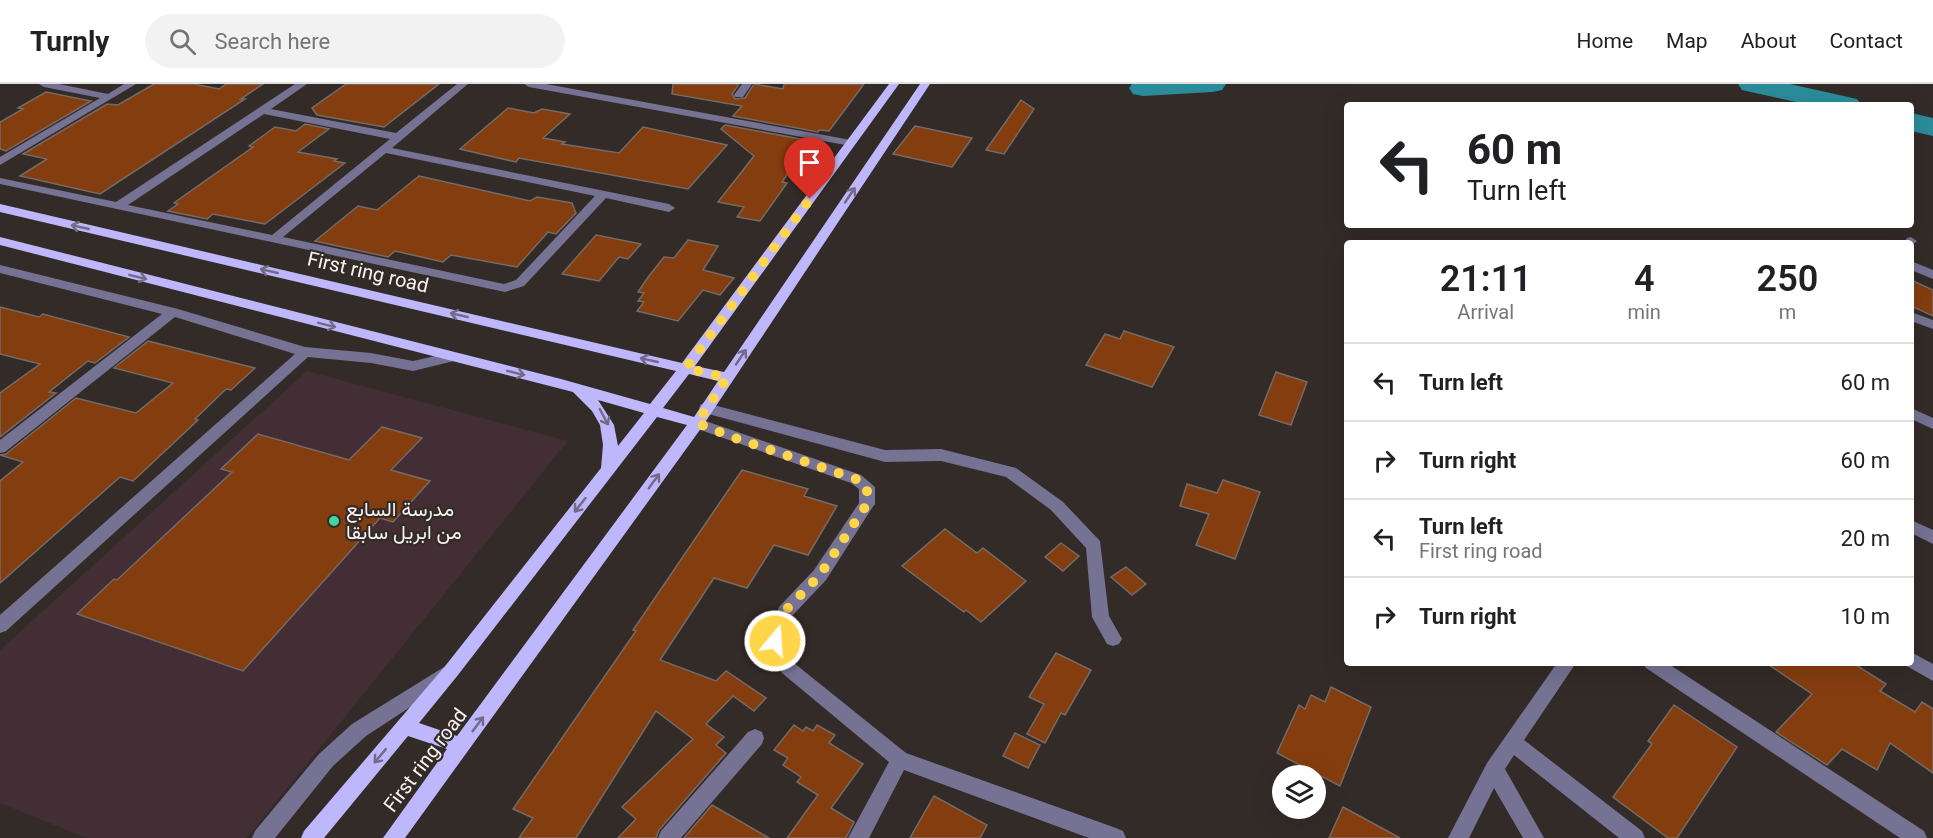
<!DOCTYPE html>
<meta charset="utf-8">
<style>
:root{--surface:#fff;--page:#f2f2f2;--text:#202124;--muted:#757577;--line:#e0e0e0}
body{margin:0;font-family:Roboto,Vazirmatn,sans-serif;background:var(--page);color:var(--text);height:100vh;display:flex;flex-direction:column;font-size:22px;white-space:nowrap}
*{box-sizing:border-box;margin:0}
p{font-size:20px;color:var(--muted)}
.icon{flex:none;width:33px;height:33px;fill:none;stroke:currentColor;stroke-width:2;stroke-linecap:round;stroke-linejoin:round}
.map{position:relative;flex:1;overflow:hidden}
.drawer{position:absolute;left:1344px;top:156px;width:570px;height:426px;display:flex;flex-direction:column;background:var(--surface);border-radius:6px;box-shadow:0 6px 24px #0002}
.drawer>*{flex:none}
.banner{position:absolute;left:1344px;top:18px;width:570px;height:126px;border-radius:6px;box-shadow:0 6px 24px #0002;background:#fff;color:var(--text);overflow:hidden}
.fabs{position:absolute;left:1272px;top:681px;display:grid;gap:12px}
.fabs a{display:grid;place-items:center;width:54px;height:54px;border-radius:50%;background:var(--surface);box-shadow:0 6px 24px #0002;font-size:30px}
.pin{position:absolute;display:grid;place-items:center;width:51px;height:51px;color:#fff;margin:-62px -26px;border-radius:50% 50% 50% 0;rotate:-45deg;box-shadow:0 0 6px #0007}
.pin .icon{rotate:45deg}
.me{position:absolute;width:66px;margin:-33px;rotate:18deg;stroke-linejoin:round;filter:drop-shadow(0 0 4px #0008)}
.turn{display:flex;align-items:center;gap:21px;height:126px;padding:0 24px;font-size:27px}
.turn .icon{width:78px;height:78px;stroke-width:2.5}
.turn b{display:block;font-size:42px;line-height:51px}
.eta{display:flex;justify-content:space-evenly;align-items:center;height:102px;text-align:center}
.eta b{font-size:36px;font-weight:600;line-height:42px}
ul{padding:0;list-style:none}
li{display:flex;align-items:center;gap:18px;height:78px;padding:0 24px;border-top:2px solid var(--line)}
li div{flex:1}
li b{display:block;font-size:22px}
li em{font-style:normal}
header{display:flex;align-items:center;gap:36px;box-sizing:border-box;height:84px;padding:0 30px;background:var(--surface);border-bottom:2px solid var(--line)}
header strong{font-size:28px}
nav{display:flex;gap:33px;margin-inline-start:auto;font-size:21px}
.search{width:420px;height:54px;background:var(--page);display:flex;align-items:center;gap:15px;box-sizing:border-box;padding:0 21px;border-radius:33px;color:var(--muted);font-size:22px}
.map>svg:first-child{display:block}
</style>
<header>
<strong>Turnly</strong>
<div class="search"><svg class="icon" aria-label="search" viewBox="0 0 24 24"><circle cx="10" cy="10" r="6"/><path d="M15 15l6 6"/></svg>Search here</div>
<nav><a>Home</a><a>Map</a><a>About</a><a>Contact</a></nav>
</header>
<div class="map">
<svg width="1933" height="754" viewBox="0 0 1933 754">
<rect width="100%" height="100%" fill="#332b27"/>
<polygon fill="#422e34" points="307,287 568,357 247,754 86,754 0,719 0,566"/>
<g fill="none" stroke-linecap="round" stroke-linejoin="round">
<g fill="#2a8c9a" fill-rule="evenodd">
<polygon points="1132,0 1226,0 1222,6 1212,8 1143,12 1133,10 1129,4"/>
<polygon points="1738,0 1790,0 1857,15 1861,21 1809,21 1742,6"/>
<polygon points="1911,29 1933,34 1933,52 1911,47"/>
</g>
</g>
<g fill="#843d0f" stroke="#746b66" stroke-width="1.5">
<polygon points="154,0 194,0 219,5 226,0 263,0 241,15 245,15 100,110 20,92 47,75 23,70 107,20 118,21"/>
<polygon points="346,0 439,0 384,43 317,31 312,24"/>
<polygon points="673,0 739,0 732,10 735,15 745,14 754,0 783,5 784,0 864,0 829,47 819,46 818,48 733,32 742,22 672,10"/>
<polygon points="46,8 91,17 6,67 0,65 0,38 23,25 18,24"/>
<polygon points="1021,16 1034,25 1004,70 986,66"/>
<polygon points="508,24 534,29 542,25 570,30 543,54 565,58 562,60 619,69 643,43 727,61 688,105 519,74 516,78 460,65"/>
<polygon points="305,40 329,45 298,68 337,75 334,77 345,79 265,140 213,130 207,135 168,127 178,120 174,119 253,63 249,62 275,43 296,47"/>
<polygon points="725,41 811,57 782,98 787,99 760,137 737,133 744,123 718,118 754,72 721,45"/>
<polygon points="915,42 972,54 952,83 893,70"/>
<polygon points="419,92 530,117 537,113 572,119 576,129 556,150 548,148 517,183 451,171 443,178 395,167 388,173 315,157 358,122 377,126"/>
<polygon points="596,151 641,160 628,175 619,173 599,197 562,190"/>
<polygon points="688,156 718,162 703,186 734,194 720,211 703,206 678,237 637,227 644,218 638,217 644,209 638,208 649,192 664,173 674,174"/>
<polygon points="1911,196 1933,206 1933,232 1911,222"/>
<polygon points="0,223 39,233 43,230 129,253 95,279 88,277 49,308 56,309 0,353 0,309 40,280 0,270"/>
<polygon points="1124,247 1174,263 1152,303 1086,281 1105,250 1120,255"/>
<polygon points="148,257 255,284 231,306 226,305 195,335 198,336 133,397 120,393 0,499 0,397 23,378 0,371 6,370 76,314 136,329 173,299 114,284"/>
<polygon points="1276,288 1307,298 1291,341 1259,331"/>
<polygon points="382,343 422,354 391,386 430,397 393,438 380,434 243,587 77,530 114,495 117,496 232,388 221,385 258,350 349,376"/>
<polygon points="742,386 808,405 804,412 837,422 808,471 774,461 747,504 714,494 660,576 716,597 726,587 766,614 754,627 733,612 706,640 724,653 716,661 726,669 659,746 656,754 618,754 636,735 622,723 693,655 656,627 576,754 519,754 533,734 513,725 636,547 633,546"/>
<polygon points="1223,396 1260,408 1235,475 1196,461 1209,430 1180,422 1187,400 1217,409"/>
<polygon points="945,445 977,469 983,464 1026,497 981,538 966,526 964,528 902,482"/>
<polygon points="1061,459 1079,472 1063,487 1045,473"/>
<polygon points="1126,483 1146,500 1132,511 1111,493"/>
<polygon points="1056,569 1091,586 1065,631 1061,629 1045,659 1027,650 1044,620 1029,613"/>
<polygon points="1766,579 1853,579 1886,600 1880,607 1915,628 1922,618 1933,625 1933,689 1890,659 1877,686 1842,665 1827,681 1776,648 1812,610"/>
<polygon points="1331,603 1371,623 1340,702 1277,669 1299,621 1305,625 1311,611 1325,618"/>
<polygon points="1674,621 1737,663 1677,754 1668,754 1613,713 1652,660 1648,657"/>
<polygon points="794,641 803,647 806,643 813,647 817,641 835,651 829,659 863,680 831,724 854,738 846,754 787,754 818,711 797,698 801,693 783,681 788,674 774,666"/>
<polygon points="1015,649 1040,661 1028,684 1003,672"/>
<polygon points="934,712 987,741 980,754 910,754"/>
<polygon points="712,721 769,754 684,754"/>
<polygon points="1343,723 1400,754 1329,754"/>
</g>
<g fill="none" stroke-linecap="round" stroke-linejoin="round">
<g fill="#757293" fill-rule="evenodd">
<polygon points="39,0 59,0 108,10 124,0 136,0 0,81 0,73 100,14 44,3"/>
<path d="M295 0H307L271 25 396 49 457 0H468L392 64 669 120 675 124 669 128 606 114 524 202 505 208 0 100V94L116 118ZM264 30 390 55 272 151 128 121ZM386 69 595 112 516 196 504 200 283 153Z"/>
<polygon points="524,0 546,0 851,56 856,59 851,62 529,3"/>
<polygon points="742,0 752,0 743,13 735,13 734,11"/>
<polygon points="1911,153 1917,157 1911,162 1911,159 1904,159 1907,154"/>
<polygon points="1911,177 1933,186 1933,195 1911,186"/>
<polygon points="0,181 178,225 305,263 371,269 413,277 453,268 460,273 458,276 413,287 371,279 308,273 6,547 0,549 0,531 295,270 175,233 5,368 0,369 0,356 162,230 0,189"/>
<polygon points="1911,228 1933,236 1933,245 1911,237"/>
<polygon points="706,319 885,366 941,365 1016,384 1063,418 1100,457 1109,532 1122,555 1119,560 1113,562 1107,560 1092,533 1086,464 1051,426 1006,393 941,377 885,378 701,328 699,324 701,320"/>
<polygon points="1911,324 1933,334 1933,345 1911,335"/>
<polygon points="697,334 861,391 875,403 875,420 872,424 826,496 792,532 784,557 794,579 906,669 1116,744 1123,747 1126,754 1089,754 904,686 869,754 848,754 889,678 782,589 766,557 779,523 814,486 859,419 859,405 851,399 692,343 690,339"/>
<polygon points="1911,436 1933,446 1933,460 1911,449"/>
<polygon points="1911,568 1933,580 1933,597 1905,581 1904,579 1911,579"/>
<polygon points="1557,579 1576,579 1524,656 1642,747 1645,754 1619,754 1514,671 1505,685 1544,754 1523,754 1494,704 1469,754 1448,754 1487,679"/>
<polygon points="1643,579 1667,579 1924,747 1927,754 1900,754 1646,584"/>
<polygon points="444,583 450,585 453,591 450,597 366,652 333,682 275,754 252,754 255,747 319,670 352,640"/>
<polygon points="755,645 762,648 764,654 762,660 681,754 658,754 661,747 748,648"/>
</g>
<path fill="#beb7fb" fill-rule="evenodd" d="M889 0H899L695 282 724 288 920 0H930L702 343 405 754H383L447 665 408 652 324 754H301L304 747 446 581 601 384 603 361 600 341 592 327 573 308 0 161V153L561 295 650 320 676 287 0 128V120L682 279ZM689 290 718 297 694 333 663 324ZM598 316 644 329 618 362 614 341ZM657 333 687 341 457 652 419 639 458 591Z"/>
</g>
<defs><path id="oneway-shaft" d="M-6 0H5M1.5-3L5.5 0L1.5 3" fill="none" stroke-width="1.6" stroke-linecap="round" stroke-linejoin="round" transform="scale(1.5)"/></defs>
<g stroke="#726a86">
<use href="#oneway-shaft" transform="translate(850 111) rotate(-56)"/>
<use href="#oneway-shaft" transform="translate(80 143) rotate(-167)"/>
<use href="#oneway-shaft" transform="translate(269 187) rotate(-167)"/>
<use href="#oneway-shaft" transform="translate(138 193) rotate(14)"/>
<use href="#oneway-shaft" transform="translate(459 231) rotate(-167)"/>
<use href="#oneway-shaft" transform="translate(327 241) rotate(14)"/>
<use href="#oneway-shaft" transform="translate(741 273) rotate(-56)"/>
<use href="#oneway-shaft" transform="translate(649 276) rotate(-167)"/>
<use href="#oneway-shaft" transform="translate(516 289) rotate(14)"/>
<use href="#oneway-shaft" transform="translate(604 333) rotate(62)"/>
<use href="#oneway-shaft" transform="translate(654 397) rotate(-54)"/>
<use href="#oneway-shaft" transform="translate(580 421) rotate(128)"/>
<use href="#oneway-shaft" transform="translate(478 640) rotate(-53)"/>
<use href="#oneway-shaft" transform="translate(380 672) rotate(130)"/>
</g>
<g fill="none" stroke-linecap="round" stroke-linejoin="round">
<polyline stroke="#ffd54a" stroke-width="10" stroke-dasharray="0 18" points="775,557 784,528 820,491 867,420 867,403 856,395 732,353 697,339 727,294 686,284 810,115"/>
</g>
<circle fill="#43d4a0" stroke="#332b27" stroke-width="2" cx="334" cy="437" r="6"/>
<g text-anchor="middle" stroke-width="4.5" stroke-linejoin="round" paint-order="stroke">
<g font-size="20" fill="#f9f3f1" stroke="#332b27">
<text transform="translate(368 188) rotate(13)" y="7">First ring road</text>
<text transform="translate(425 676) rotate(-53)" y="7">First ring road</text>
</g>
<g font-size="20" fill="#f9f3f1" stroke="#332b27" text-anchor="start">
<text x="346" y="432">مدرسة السابع<tspan x="346" dy="23">من ابريل سابقا</tspan></text>
</g>
</g>
</svg>
<div class="fabs">
<a><svg class="icon" aria-label="layers" viewBox="0 0 24 24"><path d="M12 4l9 5-9 5-9-5zM3 14l9 5 9-5"/></svg></a>
</div>
<div class="pin" style="left:810px;top:115px;background:#d93025"><svg class="icon" aria-label="arrive" viewBox="0 0 24 24"><path d="M6 21V4h12l-3 4 3 4H6"/></svg></div>
<svg class="me" style="left:775px;top:557px" viewBox="-20 -20 40 40"><circle r="17" fill="#ffd54a" stroke="#fff" stroke-width="3"/><path d="M0-11L8 9 0 5-8 9z" fill="#fff"/></svg>
<div class="banner">
<div class="turn"><svg class="icon" aria-label="left" viewBox="0 0 24 24"><path d="M17 20v-9H6M10 6l-5 5 5 5"/></svg><div><b>60 m</b>Turn left</div></div>
</div>
<section class="drawer">
<div class="eta">
<div><b>21:11</b><p>Arrival</p></div>
<div><b>4</b><p>min</p></div>
<div><b>250</b><p>m</p></div>
</div>
<ul>
<li><svg class="icon" aria-label="left" viewBox="0 0 24 24"><path d="M17 20v-9H6M10 6l-5 5 5 5"/></svg><div><b>Turn left</b></div><em>60 m</em></li>
<li><svg class="icon" aria-label="right" viewBox="0 0 24 24"><path d="M7 20v-9h11M14 6l5 5-5 5"/></svg><div><b>Turn right</b></div><em>60 m</em></li>
<li><svg class="icon" aria-label="left" viewBox="0 0 24 24"><path d="M17 20v-9H6M10 6l-5 5 5 5"/></svg><div><b>Turn left</b><p>First ring road</p></div><em>20 m</em></li>
<li><svg class="icon" aria-label="right" viewBox="0 0 24 24"><path d="M7 20v-9h11M14 6l5 5-5 5"/></svg><div><b>Turn right</b></div><em>10 m</em></li>
</ul>
</section>
</div>
